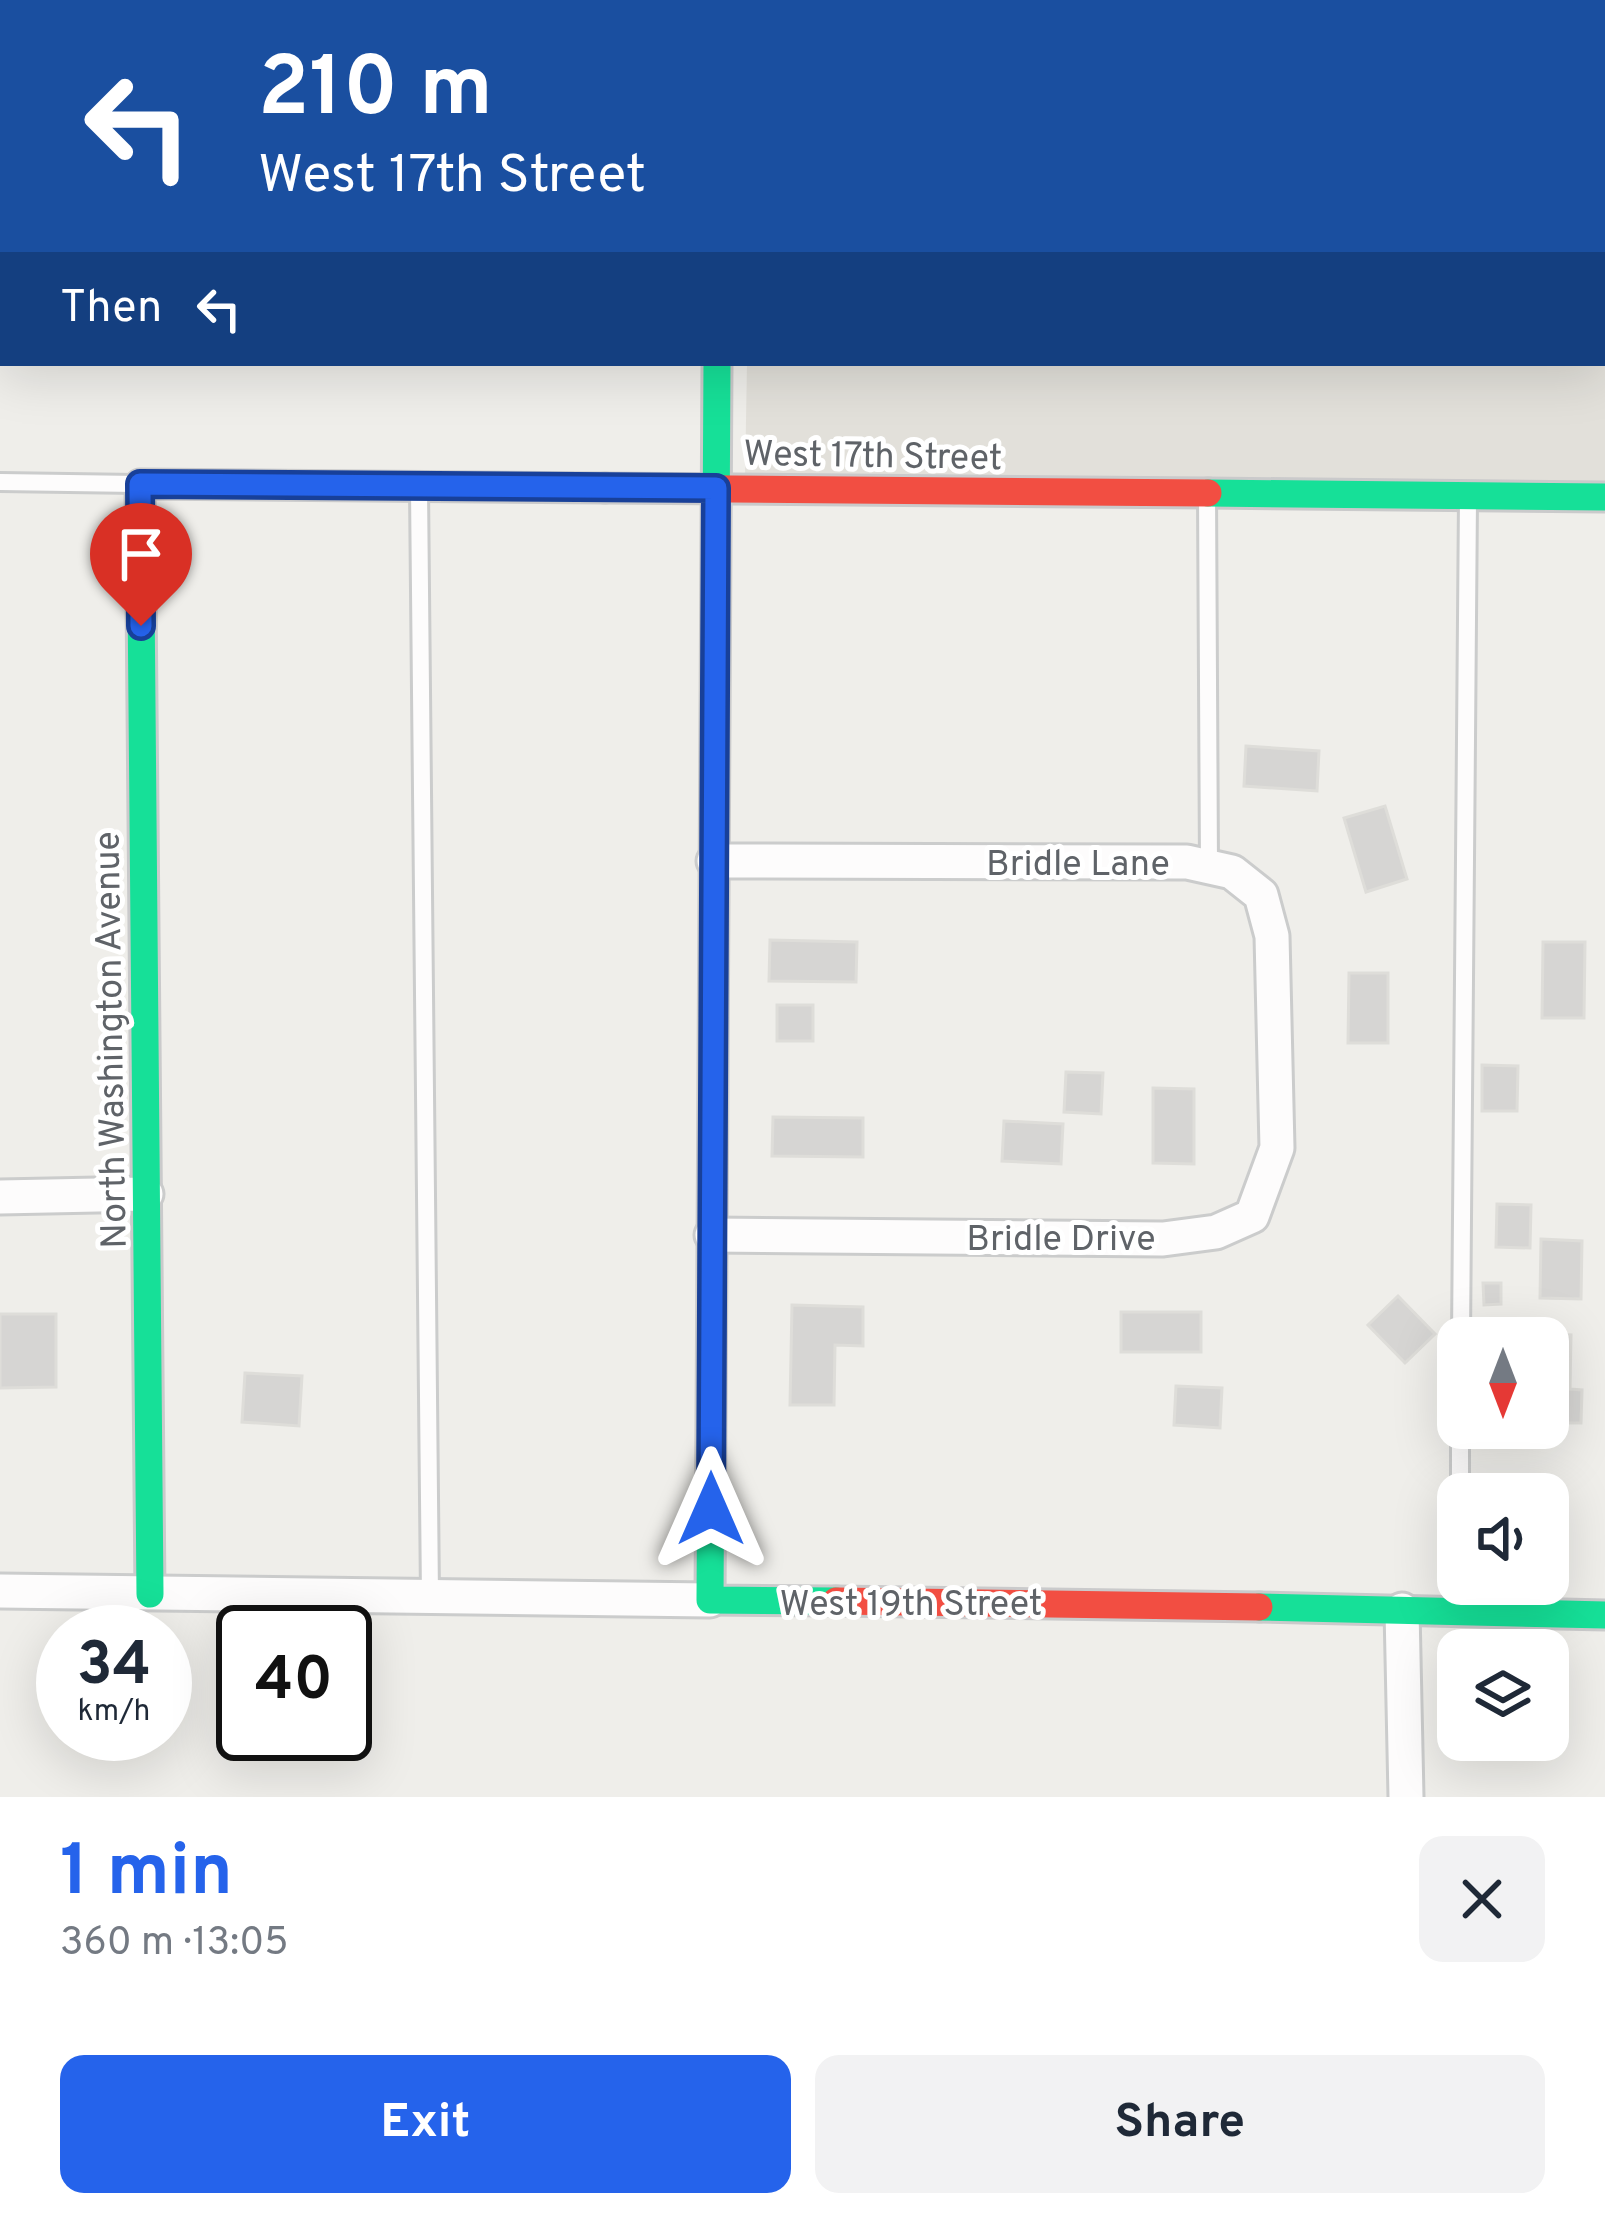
<!DOCTYPE html>
<meta charset="utf-8">
<style>
:root{--surface:#fff;--page:#f2f2f3;--text:#1f2937;--muted:#747a83;--accent:#2563eb}
body{margin:0;font-family:Overpass,sans-serif;background:var(--page);color:var(--text);height:100vh;display:flex;flex-direction:column;font-size:45px;white-space:nowrap}
*{box-sizing:border-box;margin:0}
p{font-size:39px;color:var(--muted)}
.icon{flex:none;width:66px;height:66px;fill:none;stroke:currentColor;stroke-width:2;stroke-linecap:round;stroke-linejoin:round}
.map{position:relative;height:1797px;overflow:hidden}
.side{display:flex;flex-direction:column;background:var(--surface);flex:1}
.side>*{flex:none}
.banner{position:absolute;left:0px;top:0px;width:1605px;height:366px;box-shadow:0 12px 48px #0002;background:#1a4fa0;color:#fff;overflow:hidden}
.needle{width:78px;rotate:180deg}
.buttons{position:absolute;left:1437px;top:1317px;display:grid;gap:24px}
.buttons a{display:grid;place-items:center;width:132px;height:132px;border-radius:24px;background:var(--surface);box-shadow:0 12px 48px #0002;font-size:60px}
.speed{position:absolute;left:36px;top:1605px;display:flex;gap:24px;font-size:60px;font-weight:700;text-align:center}
.speed>*{display:grid;place-content:center;width:156px;height:156px;border-radius:50%;background:var(--surface);box-shadow:0 12px 48px #0002;line-height:1}
.speed small{font-size:30px;font-weight:400}
.speed .limit{border:6px solid #111;border-radius:18px;background:#fff;color:#111}
.pin{position:absolute;display:grid;place-items:center;width:102px;height:102px;color:#fff;margin:-123px -51px;border-radius:50% 50% 50% 0;rotate:-45deg;box-shadow:0 0 12px #0007}
.pin .icon{rotate:45deg}
.me{position:absolute;width:132px;margin:-66px;rotate:0deg;stroke-linejoin:round;filter:drop-shadow(0 0 9px #0008)}
.turn{display:flex;align-items:center;gap:42px;height:252px;padding:0 60px;font-size:54px}
.turn .icon{width:156px;height:156px;stroke-width:2.5}
.turn b{display:block;font-size:84px;line-height:102px}
.then{display:flex;align-items:center;height:114px;padding:0 60px;background:#0003;gap:24px;font-size:45px}
.round{display:grid;place-items:center;flex:none;width:126px;height:126px;border-radius:24px;background:var(--page)}
.headline{display:flex;align-items:center;justify-content:space-between;height:204px;padding:0 60px}
h1{font-size:72px;font-weight:700;line-height:90px;color:var(--accent)}
.cta{display:flex;gap:24px;margin-top:auto;padding:24px 60px}
.cta a{flex:1;height:138px;border-radius:24px;background:var(--accent);color:#fff;font-size:48px;font-weight:700;line-height:138px;text-align:center}
.cta a+a{background:var(--page);color:var(--text)}
.map>svg:first-child{display:block}
</style>
<div class="map">
<svg width="1605" height="1797" viewBox="0 0 1605 1797">
<rect width="100%" height="100%" fill="#efeeea"/>
<polygon fill="#e2e0da" points="750,0 1605,0 1605,485 745,478 747,363 1602,363 1602,3"/>
<g fill="#d6d5d3" stroke="#deddd9" stroke-width="3">
<polygon points="1246,746 1319,751 1317,791 1244,786"/>
<polygon points="1385,806 1407,879 1366,892 1344,818"/>
<polygon points="770,940 857,942 856,982 769,981"/>
<polygon points="1543,942 1585,942 1584,1018 1542,1018"/>
<polygon points="1349,973 1388,973 1388,1043 1348,1043"/>
<rect x="777" y="1005" width="36" height="36"/>
<polygon points="1482,1065 1518,1066 1517,1111 1482,1111"/>
<polygon points="1066,1072 1103,1073 1101,1114 1064,1112"/>
<polygon points="1153,1088 1194,1089 1194,1164 1153,1163"/>
<polygon points="773,1117 863,1118 863,1157 772,1156"/>
<polygon points="1004,1121 1063,1124 1061,1164 1002,1161"/>
<polygon points="1497,1204 1531,1205 1530,1248 1496,1247"/>
<polygon points="1541,1239 1582,1241 1581,1299 1540,1298"/>
<polygon points="1483,1283 1501,1283 1501,1304 1484,1305"/>
<polygon points="1398,1296 1435,1334 1405,1363 1368,1325"/>
<polygon points="792,1305 863,1307 863,1346 835,1345 834,1405 790,1405"/>
<rect x="1121" y="1312" width="80" height="40"/>
<polygon points="0,1314 56,1314 56,1387 0,1388"/>
<polygon points="1521,1333 1571,1335 1570,1389 1582,1390 1581,1423 1548,1423 1548,1338 1521,1338"/>
<polygon points="245,1373 302,1376 299,1426 242,1422"/>
<polygon points="1176,1386 1222,1388 1220,1428 1174,1425"/>
</g>
<g fill="none" stroke-linecap="round" stroke-linejoin="round">
<g stroke="#cbcccc" stroke-width="22">
<g id="lane">
<polyline points="0,482 137,484"/>
<polyline points="419,489 430,1597"/>
<polyline points="1207,494 1209,867"/>
<polyline points="1461,1338 1468,499"/>
<polyline points="1460,1494 1460,1428"/>
</g>
</g>
<g stroke="#cbcccc" stroke-width="39">
<g id="street">
<polyline points="0,1197 146,1194"/>
<polyline points="712,1235 1163,1239 1216,1232 1252,1216 1277,1148 1272,936 1261,895 1232,872 1187,862 714,861"/>
<polyline points="0,1591 710,1600"/>
<polyline points="1402,1610 1406,1797"/>
</g>
</g>
<g stroke="#cacacb" stroke-width="33">
<g id="fast">
<polyline points="721,0 721,3"/>
<polyline points="717,363 710,1600 836,1601"/>
<polyline points="1208,493 1605,497"/>
<polyline points="150,1594 140,484 605,488"/>
<polyline points="1259,1607 1605,1615"/>
</g>
</g>
<g stroke="#cacacb" stroke-width="33">
<g id="jam">
<polyline points="605,488 1208,493"/>
<polyline points="836,1601 1259,1607"/>
</g>
</g>
<use href="#lane" stroke="#fdfcfc" stroke-width="16"/>
<use href="#street" stroke="#fdfcfc" stroke-width="33"/>
<use href="#fast" stroke="#16e098" stroke-width="27"/>
<use href="#jam" stroke="#f24e42" stroke-width="27"/>
</g>
<g fill="none" stroke-linecap="round" stroke-linejoin="round">
<g stroke="#184099" stroke-width="30">
<polyline id="route" points="141,626 140,484 716,488 711,1509"/>
</g>
<use href="#route" stroke="#2563eb" stroke-width="21"/>
</g>
<g text-anchor="middle" stroke-width="10" stroke-linejoin="round" paint-order="stroke">
<g font-size="36" fill="#5f6368" stroke="#fff">
<text transform="translate(873 454) rotate(1)" y="13">West 17th Street</text>
<text x="1078" y="875">Bridle Lane</text>
<text transform="translate(109 1040) rotate(-91)" y="13">North Washington Avenue</text>
<text x="1061" y="1250">Bridle Drive</text>
<text x="911" y="1615">West 19th Street</text>
</g>
</g>
</svg>
<div class="buttons">
<a><svg class="needle" viewBox="-14 -14 28 28"><path d="M0-13l5 13h-10z" fill="#e53935"/><path d="M0 13l5-13h-10z" fill="#747a83"/></svg></a>
<a><svg class="icon" aria-label="sound" viewBox="0 0 24 24"><path d="M4 9h4l5-4v14l-5-4H4zM17 9q2 3 0 6"/></svg></a>
<a><svg class="icon" aria-label="layers" viewBox="0 0 24 24"><path d="M12 4l9 5-9 5-9-5zM3 14l9 5 9-5"/></svg></a>
</div>
<div class="speed"><div>34<small>km/h</small></div><div class="limit">40</div></div>
<div class="pin" style="left:141px;top:626px;background:#d93025"><svg class="icon" aria-label="arrive" viewBox="0 0 24 24"><path d="M6 21V4h12l-3 4 3 4H6"/></svg></div>
<svg class="me" style="left:711px;top:1509px" viewBox="-20 -20 40 40"><path d="M0-17L14 15 0 8-14 15z" fill="#2563eb" stroke="#fff" stroke-width="4"/></svg>
<div class="banner">
<div class="turn"><svg class="icon" aria-label="left" viewBox="0 0 24 24"><path d="M17 20v-9H6M10 6l-5 5 5 5"/></svg><div><b>210 m</b>West 17th Street</div></div>
<div class="then">Then<svg class="icon" aria-label="left" viewBox="0 0 24 24"><path d="M17 20v-9H6M10 6l-5 5 5 5"/></svg></div>
</div>
</div>
<section class="side">
<div class="headline"><div><h1>1 min</h1><p>360 m · 13:05</p></div><a class="round"><svg class="icon" aria-label="close" viewBox="0 0 24 24"><path d="M6 6l12 12M18 6L6 18"/></svg></a></div>
<div class="cta"><a>Exit</a><a>Share</a></div>
</section>
